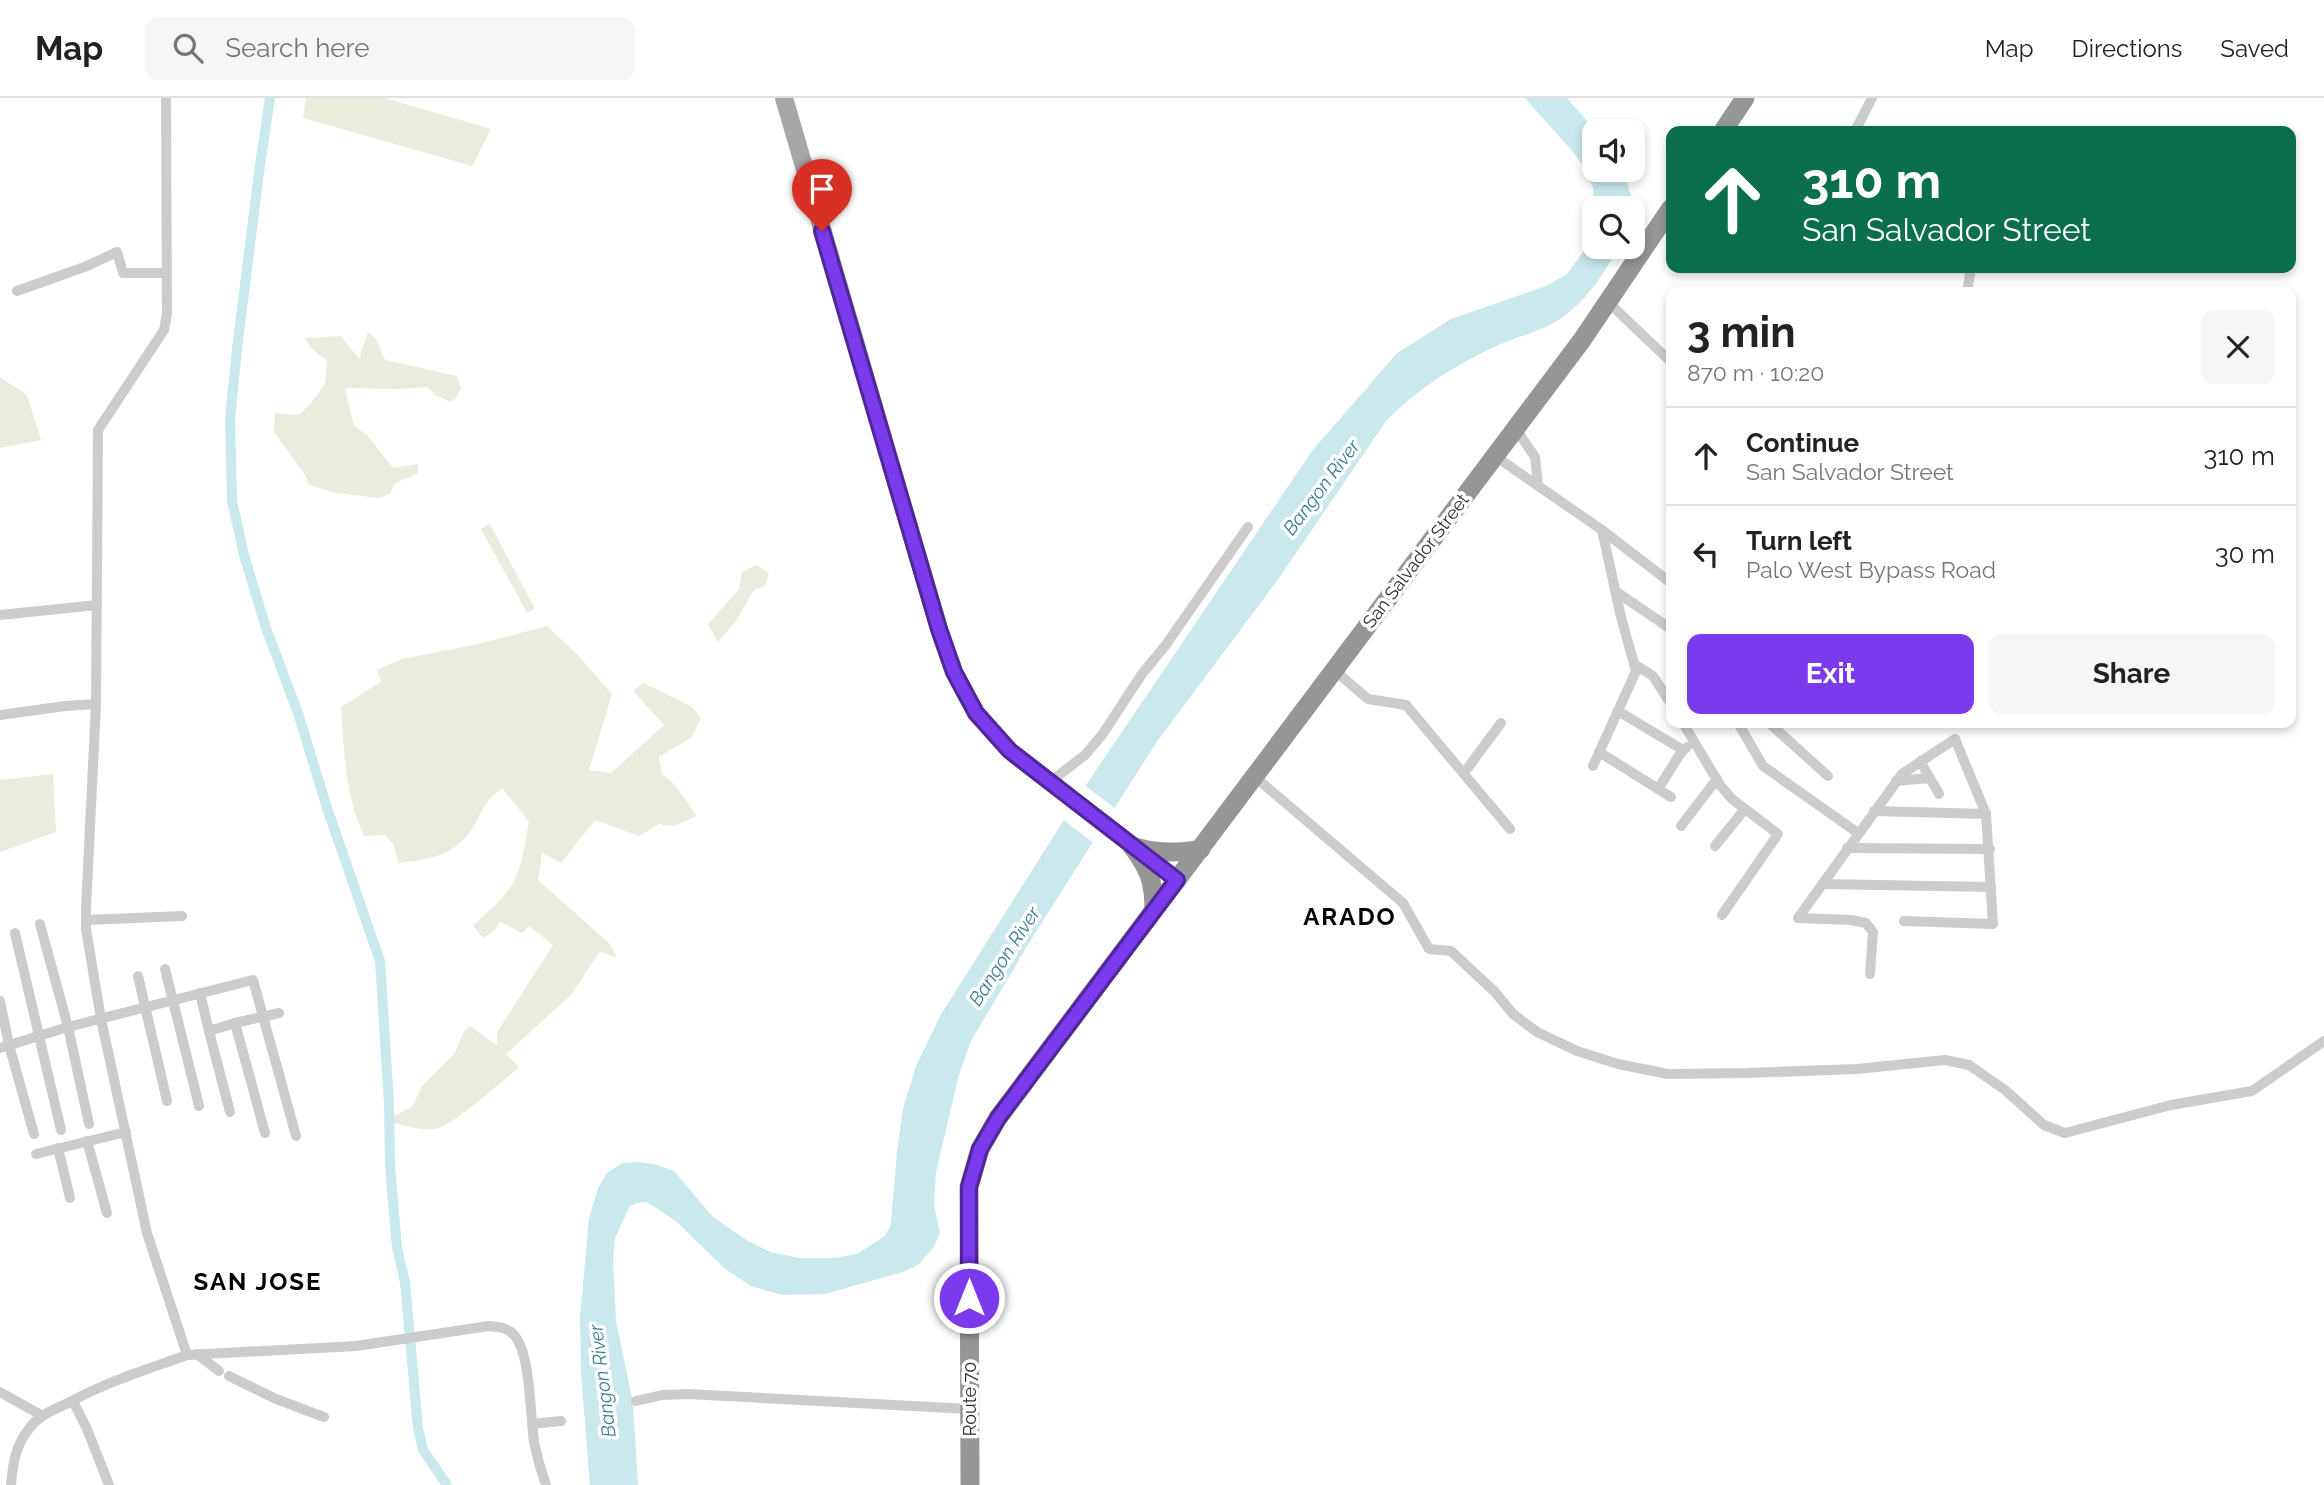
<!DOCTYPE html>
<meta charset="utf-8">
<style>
:root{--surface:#fff;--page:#f6f6f6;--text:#222;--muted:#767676;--line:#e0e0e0;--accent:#7c3aed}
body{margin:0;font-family:Raleway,sans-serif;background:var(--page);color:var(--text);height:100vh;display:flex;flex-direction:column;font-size:26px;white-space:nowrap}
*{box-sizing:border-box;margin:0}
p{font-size:23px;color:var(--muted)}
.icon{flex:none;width:38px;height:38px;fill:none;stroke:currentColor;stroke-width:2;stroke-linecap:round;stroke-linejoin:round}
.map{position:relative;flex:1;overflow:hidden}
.details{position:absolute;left:1666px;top:189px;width:630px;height:441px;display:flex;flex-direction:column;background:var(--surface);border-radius:14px;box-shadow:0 4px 10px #0003}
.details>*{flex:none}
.top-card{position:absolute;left:1666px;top:28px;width:630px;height:147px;border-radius:14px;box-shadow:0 4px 10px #0003;background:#0b6e4f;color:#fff;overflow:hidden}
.controls{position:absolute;left:1582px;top:21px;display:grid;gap:14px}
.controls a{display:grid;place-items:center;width:63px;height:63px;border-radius:14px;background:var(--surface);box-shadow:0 4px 10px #0003;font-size:35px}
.pin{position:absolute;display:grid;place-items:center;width:60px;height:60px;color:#fff;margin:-72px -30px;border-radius:50% 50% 50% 0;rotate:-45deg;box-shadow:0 0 7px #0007}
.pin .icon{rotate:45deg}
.me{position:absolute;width:77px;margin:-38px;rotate:0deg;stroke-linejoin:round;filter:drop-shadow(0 0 5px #0008)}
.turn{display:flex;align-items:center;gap:24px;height:147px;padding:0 21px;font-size:32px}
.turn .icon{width:91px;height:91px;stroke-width:2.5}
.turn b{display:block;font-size:49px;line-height:60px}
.round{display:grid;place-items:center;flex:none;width:74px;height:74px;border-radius:14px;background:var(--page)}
.overview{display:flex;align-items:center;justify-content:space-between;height:119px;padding:0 21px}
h1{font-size:42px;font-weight:700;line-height:52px}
.button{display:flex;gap:14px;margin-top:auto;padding:14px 21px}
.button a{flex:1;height:80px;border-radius:14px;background:var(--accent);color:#fff;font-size:28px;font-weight:700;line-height:80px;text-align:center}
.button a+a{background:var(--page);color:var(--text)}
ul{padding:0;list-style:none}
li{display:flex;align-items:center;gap:21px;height:98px;padding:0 21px;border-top:2px solid var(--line)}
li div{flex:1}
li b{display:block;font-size:26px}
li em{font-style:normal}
header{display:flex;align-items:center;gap:42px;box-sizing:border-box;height:98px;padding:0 35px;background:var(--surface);border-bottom:2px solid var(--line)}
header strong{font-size:33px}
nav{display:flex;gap:38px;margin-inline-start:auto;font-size:24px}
.search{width:490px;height:63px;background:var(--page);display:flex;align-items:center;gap:18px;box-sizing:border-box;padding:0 24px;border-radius:14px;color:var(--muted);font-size:26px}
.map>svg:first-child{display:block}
</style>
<header>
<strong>Map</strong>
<div class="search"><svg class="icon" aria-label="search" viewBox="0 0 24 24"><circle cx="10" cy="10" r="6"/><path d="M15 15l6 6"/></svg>Search here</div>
<nav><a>Map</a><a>Directions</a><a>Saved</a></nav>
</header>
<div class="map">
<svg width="2324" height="1387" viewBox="0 0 2324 1387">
<rect width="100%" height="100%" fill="#fff"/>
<g fill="#eaeddd">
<polygon points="306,0 385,0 491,31 472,68 303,20"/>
<polygon points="368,234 376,241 385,262 457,278 461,290 456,300 450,304 435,297 428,289 398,291 345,290 354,328 367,337 393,370 418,366 418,375 394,386 390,396 379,400 336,395 309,387 305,377 274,334 275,315 299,317 313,303 325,286 327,263 311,250 305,240 341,238 359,261"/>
<polygon points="0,279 27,297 41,342 0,350"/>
<polygon points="490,426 535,511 527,515 481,431"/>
<polygon points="757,467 769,475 765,488 754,492 736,523 718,544 708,526 739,491 742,474"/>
<path d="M547 528 575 554 612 596 589 672 611 675 664 627 633 593 643 585 691 608 701 620 692 639 659 659 662 676 674 686 697 718 674 728 659 726 639 738 595 722 561 765 542 755 538 782 610 846 617 860 600 853 572 896 506 956 519 969C506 981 453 1026 439 1030 421 1034 402 1027 384 1022L412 1009 423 987 455 955 464 933 470 928 497 947V934L553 847 529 828 522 835 500 824 494 833 483 840 473 828C487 814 505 801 514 783 523 766 525 742 529 724L503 691C482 700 480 724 466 739 446 760 426 761 399 765L393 746 385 737 364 738C345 698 344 653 341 609L381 584 377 572 402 561 474 547Z"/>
<polygon points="53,676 56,734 0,754 0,682"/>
</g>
<path fill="#c9e9ed" d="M1525 0H1567L1596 33H1594V72H1623L1634 108 1633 112V110H1594V149H1618C1604 177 1584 206 1557 223 1537 235 1512 240 1492 250 1452 269 1416 292 1386 323L1279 480 1156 645 1032 840 971 943 959 977 936 1074 934 1107 940 1135 934 1149 918 1167 903 1174 825 1196 782 1197 751 1188 724 1170 677 1124 658 1111 646 1104 637 1105 630 1108 615 1140 613 1161 616 1223 633 1305 638 1387H590L581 1275 580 1220 589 1121 598 1090 607 1075 622 1065 639 1064 658 1067 674 1073 713 1119 745 1141 770 1154 800 1160H837L859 1155 885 1138 891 1126 897 1053 903 1011 916 968 940 918 1084 690 1312 353 1397 255 1451 221 1546 188 1567 176 1583 154 1593 129V90L1586 72 1573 54Z"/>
<polygon fill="#fff" points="1083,686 1117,712 1095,746 1061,720"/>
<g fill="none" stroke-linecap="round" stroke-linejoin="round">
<polyline stroke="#c9e9ed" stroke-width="10" points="270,0 260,67 237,251 230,320 232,403 244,457 266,530 298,615 328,713 380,863 389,1005 390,1068 397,1150 405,1184 418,1330 423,1352 447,1387"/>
<g stroke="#ccc" stroke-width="10">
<path d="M166 0 167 216 164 232 98 332 96 606 86 810V831L101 921 147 1135 187 1257 356 1248 489 1228C498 1229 507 1229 514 1237 531 1256 530 1317 534 1344 537 1359 541 1373 546 1387"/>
<polyline points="1855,33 1872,0"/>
<polyline points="17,193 87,168 117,154 123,175 166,175"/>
<polyline points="1967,194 1971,170"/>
<polyline points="1608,204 1671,264"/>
<polyline points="1516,331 1535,359 1538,387"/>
<polyline points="1495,358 1602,432 1621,519 1636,573 1593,668"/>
<polyline points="1602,432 1671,485"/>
<polyline points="1615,493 1671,531"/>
<polyline points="0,517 97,507"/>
<polyline points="1634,566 1653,578 1671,606"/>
<polyline points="1334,572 1368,601 1406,607 1510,731"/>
<polyline points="1618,613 1683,652"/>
<polyline points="0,617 65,608 96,606"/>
<polyline points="1683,625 1720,687 1732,701 1778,736 1722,817"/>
<polyline points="1738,625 1763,668 1858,735"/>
<polyline points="1769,625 1828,678"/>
<polyline points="1599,654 1671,699"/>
<polyline points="1920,663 1939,696"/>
<polyline points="1464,675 1501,625"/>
<polyline points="1255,679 1403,805 1429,851 1451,853 1495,894 1513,916 1537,934 1577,953 1618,966 1668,976 1747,975 1857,971 1945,962 1969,967 2005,992 2044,1027 2065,1035 2171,1007 2252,993 2324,943"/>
<polyline points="1896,683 1930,680"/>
<polyline points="1050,684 1085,657 1102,637 1142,576 1165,548 1248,429"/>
<polyline points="1658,691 1682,653 1687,649"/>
<polyline points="1874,713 1986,716"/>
<polyline points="1681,728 1717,681"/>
<polyline points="1715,748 1745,711"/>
<polyline points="1847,750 1990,751"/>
<polyline points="1822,786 1991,789"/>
<polyline points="86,822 182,818"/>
<polyline points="40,826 68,929 89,1026"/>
<polyline points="15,835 61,1032"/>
<polyline points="165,871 199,1008"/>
<polyline points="1870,876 1873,834 1866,825 1851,822 1798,820 1902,676 1955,641 1986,716 1993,826 1904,823"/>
<polyline points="138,878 167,1003"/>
<polyline points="200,895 209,933 235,925 265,1035"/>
<polyline points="0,903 9,947 34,1036"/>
<polyline points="235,925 279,915"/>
<polyline points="209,933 230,1014"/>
<polyline points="0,950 68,929 253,882 296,1038"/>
<polyline points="87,1043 107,1115"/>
<polyline points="58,1050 70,1100"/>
<polyline points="36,1056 126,1034"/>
<polyline points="197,1256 219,1273"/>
<polyline points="229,1278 276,1301 324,1319"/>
<polyline points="0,1294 41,1317"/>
<polyline points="73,1303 87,1331 109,1387"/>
<polyline points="636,1303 662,1297 688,1296 969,1311"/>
<polyline points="532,1326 561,1323"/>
<path d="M11 1387C13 1366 15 1349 28 1332 40 1315 55 1312 72 1303 109 1283 148 1271 187 1257"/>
</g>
<polyline stroke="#a7a7a7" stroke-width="18" points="784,0 939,531 954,574 976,615 1010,653 1177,782"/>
<g stroke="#969696" stroke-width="19">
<polyline points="1723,33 1745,0"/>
<path d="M1132 748C1156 755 1176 756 1201 751"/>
<path d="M1132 748C1149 771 1154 783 1154 812"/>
<polyline points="970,1387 969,1089 980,1051 998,1020 1582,242 1671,110"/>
</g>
</g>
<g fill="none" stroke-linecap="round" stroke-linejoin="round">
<g stroke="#51269a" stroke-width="18">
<polyline id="route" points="822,133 939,531 954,574 976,615 1010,653 1177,782 998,1020 980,1051 969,1089 969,1200"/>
</g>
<use href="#route" stroke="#7c3aed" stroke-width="12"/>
</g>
<g text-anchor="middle" stroke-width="7" stroke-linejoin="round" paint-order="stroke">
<g font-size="18" fill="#2f2f2f" stroke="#fff">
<text transform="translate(1416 463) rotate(-53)" y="6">San Salvador Street</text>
<text transform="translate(970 1301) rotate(-90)" y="6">Route 70</text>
</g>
<g font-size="19" font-style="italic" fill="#377f87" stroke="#fff">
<text transform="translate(1321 389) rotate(-53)" y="7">Bangon River</text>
<text transform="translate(1004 858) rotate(-57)" y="7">Bangon River</text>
<text transform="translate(602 1283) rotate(-97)" y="7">Bangon River</text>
</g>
<g font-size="24" font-weight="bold" letter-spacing="2" fill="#000" stroke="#fff">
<text x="1350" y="827">ARADO</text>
<text x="258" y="1192">SAN JOSE</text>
</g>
</g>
</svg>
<div class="controls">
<a><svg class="icon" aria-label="sound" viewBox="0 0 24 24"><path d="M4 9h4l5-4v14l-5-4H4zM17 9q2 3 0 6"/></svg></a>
<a><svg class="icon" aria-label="search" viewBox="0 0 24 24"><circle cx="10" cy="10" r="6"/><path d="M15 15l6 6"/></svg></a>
</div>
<div class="pin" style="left:822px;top:133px;background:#d93025"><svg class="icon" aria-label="arrive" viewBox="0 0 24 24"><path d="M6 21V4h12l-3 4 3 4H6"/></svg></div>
<svg class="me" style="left:969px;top:1200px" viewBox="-20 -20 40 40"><circle r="17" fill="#7c3aed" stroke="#fff" stroke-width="3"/><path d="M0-11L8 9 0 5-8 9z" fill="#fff"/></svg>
<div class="top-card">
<div class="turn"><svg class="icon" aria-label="ahead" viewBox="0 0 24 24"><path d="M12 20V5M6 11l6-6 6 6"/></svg><div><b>310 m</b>San Salvador Street</div></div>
</div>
<section class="details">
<div class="overview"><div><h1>3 min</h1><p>870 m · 10:20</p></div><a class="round"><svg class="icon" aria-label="close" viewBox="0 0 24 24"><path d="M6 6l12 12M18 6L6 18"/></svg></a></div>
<ul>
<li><svg class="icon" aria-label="ahead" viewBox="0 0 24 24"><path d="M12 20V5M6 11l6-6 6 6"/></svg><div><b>Continue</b><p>San Salvador Street</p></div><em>310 m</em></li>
<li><svg class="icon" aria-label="left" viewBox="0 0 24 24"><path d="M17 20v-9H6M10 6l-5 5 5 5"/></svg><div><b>Turn left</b><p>Palo West Bypass Road</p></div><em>30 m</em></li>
</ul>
<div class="button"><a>Exit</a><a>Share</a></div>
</section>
</div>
